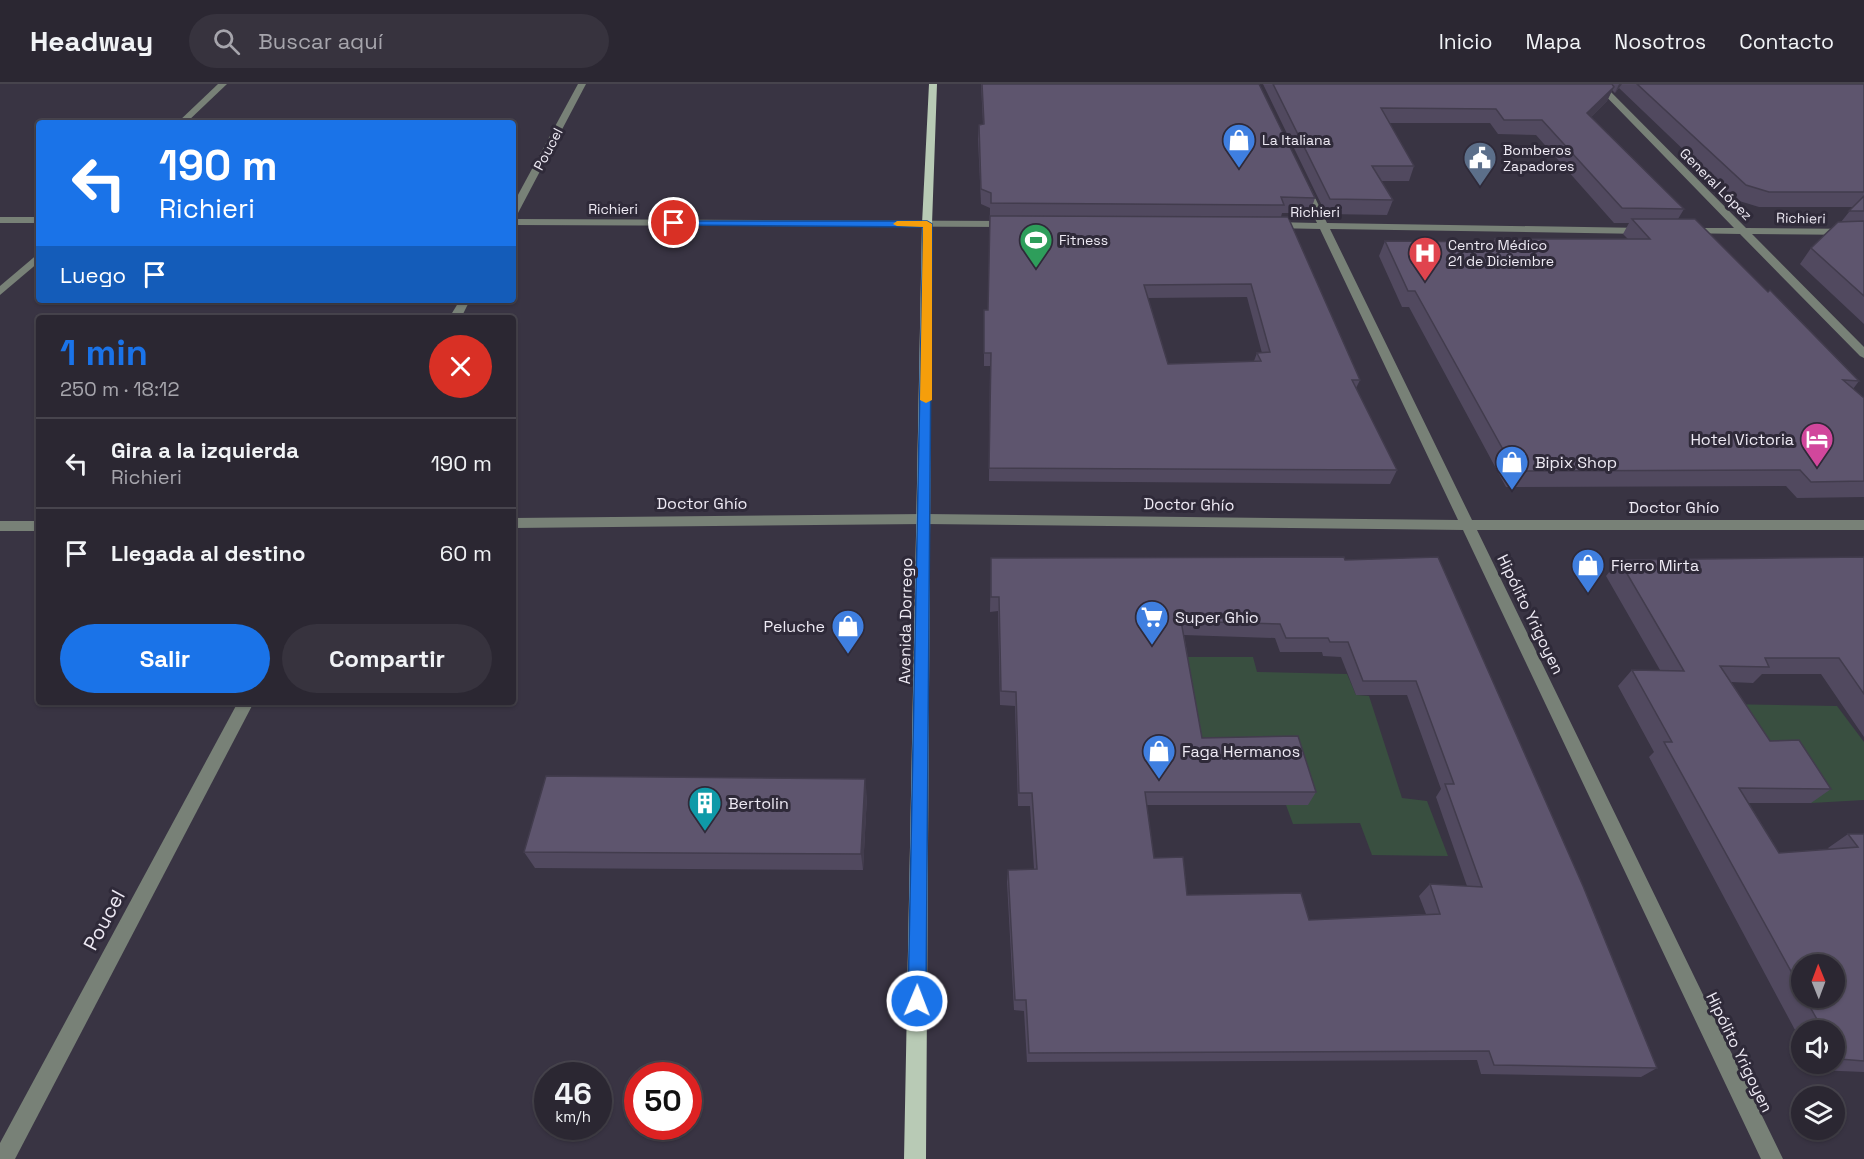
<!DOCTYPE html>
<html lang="es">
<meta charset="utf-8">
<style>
:root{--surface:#2b2732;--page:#37333e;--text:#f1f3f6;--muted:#a6a5ac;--line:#47444d;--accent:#1a73e8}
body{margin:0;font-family:"Space Grotesk",sans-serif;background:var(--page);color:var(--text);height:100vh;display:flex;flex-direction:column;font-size:22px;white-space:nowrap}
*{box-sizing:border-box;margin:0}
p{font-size:20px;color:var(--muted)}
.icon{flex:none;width:33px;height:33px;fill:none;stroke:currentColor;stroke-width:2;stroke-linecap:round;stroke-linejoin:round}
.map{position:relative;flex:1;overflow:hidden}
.panel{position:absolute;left:36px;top:231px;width:480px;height:390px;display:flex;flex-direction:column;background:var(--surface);border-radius:6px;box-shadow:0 2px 4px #0004,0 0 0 2px var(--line)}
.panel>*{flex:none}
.guide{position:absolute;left:36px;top:36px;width:480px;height:183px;border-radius:6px;box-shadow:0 2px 4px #0004,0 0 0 2px var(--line);background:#1a73e8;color:#fff;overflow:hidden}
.needle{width:39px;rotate:359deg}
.tools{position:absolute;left:1791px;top:870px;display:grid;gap:12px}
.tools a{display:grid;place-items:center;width:54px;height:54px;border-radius:50%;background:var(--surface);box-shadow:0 2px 4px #0004,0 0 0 2px var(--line);font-size:30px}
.speed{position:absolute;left:534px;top:978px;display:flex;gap:12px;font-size:30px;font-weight:700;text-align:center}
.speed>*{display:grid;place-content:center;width:78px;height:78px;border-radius:50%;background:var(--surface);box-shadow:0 2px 4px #0004,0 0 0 2px var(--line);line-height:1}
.speed small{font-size:15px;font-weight:400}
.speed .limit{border:9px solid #d22;background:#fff;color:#111}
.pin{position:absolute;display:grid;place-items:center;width:51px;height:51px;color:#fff;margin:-26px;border:3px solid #fff;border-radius:50%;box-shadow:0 2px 6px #0007}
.me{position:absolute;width:66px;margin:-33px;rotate:1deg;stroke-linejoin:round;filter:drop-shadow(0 0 4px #0008)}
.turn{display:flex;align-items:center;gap:21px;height:126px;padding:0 24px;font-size:27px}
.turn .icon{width:78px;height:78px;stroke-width:2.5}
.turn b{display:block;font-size:42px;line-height:51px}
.then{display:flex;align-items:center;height:57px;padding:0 24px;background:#0003;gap:12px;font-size:22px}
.round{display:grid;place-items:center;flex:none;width:63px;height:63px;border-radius:32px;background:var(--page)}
.headline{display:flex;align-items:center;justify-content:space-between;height:102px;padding:0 24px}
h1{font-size:36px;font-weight:600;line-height:45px;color:var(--accent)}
.cta{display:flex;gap:12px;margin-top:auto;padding:12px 24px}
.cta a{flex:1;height:69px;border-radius:36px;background:var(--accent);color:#fff;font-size:24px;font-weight:600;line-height:69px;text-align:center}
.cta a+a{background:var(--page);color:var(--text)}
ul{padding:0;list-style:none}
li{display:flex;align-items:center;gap:18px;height:90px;padding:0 24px;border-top:2px solid var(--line)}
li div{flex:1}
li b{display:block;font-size:22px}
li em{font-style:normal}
header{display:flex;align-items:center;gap:36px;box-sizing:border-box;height:84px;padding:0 30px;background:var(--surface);border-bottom:2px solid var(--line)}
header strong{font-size:28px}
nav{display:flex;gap:33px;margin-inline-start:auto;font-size:21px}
.search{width:420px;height:54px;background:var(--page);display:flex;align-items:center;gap:15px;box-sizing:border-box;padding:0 21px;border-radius:33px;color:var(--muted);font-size:22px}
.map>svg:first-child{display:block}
</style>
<header>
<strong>Headway</strong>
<div class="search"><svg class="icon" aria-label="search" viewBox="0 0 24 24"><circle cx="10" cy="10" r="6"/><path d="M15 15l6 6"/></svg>Buscar aquí</div>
<nav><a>Inicio</a><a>Mapa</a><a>Nosotros</a><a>Contacto</a></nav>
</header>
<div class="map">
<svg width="1864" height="1075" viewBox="0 0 1864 1075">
<rect width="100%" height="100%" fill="#393443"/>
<g fill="#394f40">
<polygon points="1181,573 1253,573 1257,588 1347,590 1356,611 1369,612 1402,714 1427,717 1448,772 1372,771 1360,739 1293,740 1286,721 1198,668"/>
<polygon points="1719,620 1837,622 1864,658 1864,716 1811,719 1780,672"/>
</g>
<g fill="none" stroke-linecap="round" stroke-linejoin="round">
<g fill="#788177" fill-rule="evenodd">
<polygon points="218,0 227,0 186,39 177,39"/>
<polygon points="578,0 586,0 518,129 513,132 513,120"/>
<polygon points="1594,0 1603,0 1746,144 1864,145 1864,151 1752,150 1864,263 1864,274 1860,272 1740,150 1683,149 1683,145 1687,144 1734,144"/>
<polygon points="1305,100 1310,103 1327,139 1645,144 1650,147 1645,150 1330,145 1472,436 1864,436 1864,446 1477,446 1783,1075 1761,1075 1463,446 925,440 513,444 513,434 925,430 1458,436 1320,145 1273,144 1268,141 1273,138 1317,139 1300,103"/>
<rect x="0" y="133" width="39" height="6"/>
<polygon points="513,135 1009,137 1014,140 1009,143 513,141"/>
<polygon points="39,169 39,178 0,211 0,202"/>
<polygon points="460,216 470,216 461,234 449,234"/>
<rect x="0" y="437" width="39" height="10"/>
<polygon points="238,618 254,618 15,1075 0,1075 0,1059"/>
</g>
<polygon fill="#b8cab5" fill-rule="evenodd" points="929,0 937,0 932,140 926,1075 904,1075 922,140"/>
</g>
<g fill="#51495f" fill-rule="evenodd">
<path d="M981 0H1259L1315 114 1310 129H1282L1281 133 1360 296 1356 304 1397 386 1390 400 989 397 990 282H984V226H988L990 124 981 120 978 55 979 41 983 40ZM1247 213 1262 269H1257L1254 277 1168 280 1148 214Z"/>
<polygon points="1263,0 1864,0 1864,240 1800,180 1811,164 1841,138 1853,123 1759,123 1736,116 1619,4 1615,9 1612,6 1607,17 1591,33 1684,125 1678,135 1768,208 1859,297 1853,305 1864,314 1864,413 1797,414 1786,402 1506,403 1409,223 1402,223 1379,172 1385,157 1493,158 1495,155 1628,155 1623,150 1629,139 1614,139 1536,51 1498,50 1490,39 1389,39 1414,82 1409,97 1381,97 1393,116 1387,131 1326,130"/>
<path d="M1864 473V653L1821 590H1762L1753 599 1731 598 1770 657 1831 705 1811 719H1748L1779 769 1829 765 1828 764 1848 750H1864V988L1816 986 1812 980H1834V946H1802V959L1649 673 1654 668 1618 602 1632 586H1660L1606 492 1619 476ZM1802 880 1834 914H1802Z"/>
<path d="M991 474 1345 476 1657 984 1641 993 1481 990 1477 976 1027 978 1024 927 1014 926 1007 798 1008 786 1034 785 1030 722H1018L1015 622 1000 621 998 527 990 528ZM1184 551 1275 554 1280 568H1322L1323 572 1341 573 1356 611H1407L1441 705 1436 713 1467 802 1430 800 1419 812 1426 830 1309 836 1187 811 1154 774 1146 721H1308L1316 708 1202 654Z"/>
<polygon points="867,712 863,786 535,784 524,768"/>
</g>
<g fill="#423c4d">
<polygon points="1619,0 1622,0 1619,4 1615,9"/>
<polygon points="1614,3 1607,17 1581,43 1587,29"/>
<polygon points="865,695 867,712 863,786 861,770"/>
</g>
<g fill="#5e556e" stroke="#423c4d" stroke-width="1.5" fill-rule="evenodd">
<polygon points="982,0 1259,0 1315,114 1281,113 1284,121 991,119 991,109 981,105 979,41 984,40"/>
<polygon points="1273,0 1612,0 1614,3 1587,29 1684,125 1622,124 1542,36 1504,36 1496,25 1381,24 1414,82 1372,82 1393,116 1330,115"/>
<polygon points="1637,0 1864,0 1864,108 1769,108 1746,101"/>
<polygon points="1864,112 1864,127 1849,127"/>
<path d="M990 132 1288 133 1360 296H1352L1397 386 989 384 991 269H984V226H988ZM1251 200 1270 268 1257 269 1261 277 1168 280 1144 201Z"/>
<polygon points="1632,135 1695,135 1768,208 1770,206 1859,297 1843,296 1864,314 1864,397 1811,398 1800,386 1515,387 1415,207 1408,207 1385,157 1497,158 1495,155 1650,155"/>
<polygon points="1864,137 1864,212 1811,164 1838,138"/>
<path d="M1344 473 1345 476 1438 473 1583 802 1657 984 1494 981 1489 967 1029 969 1026 916H1015L1008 786 1037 785 1032 709H1019L1016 608 1001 607 999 513H991V474ZM1181 537 1280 540 1286 554H1328L1330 558H1348L1363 597H1416L1454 700H1445L1482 803 1430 800 1440 830 1309 836 1301 809 1187 811 1183 773 1154 774 1145 708H1316L1298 652 1202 654Z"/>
<polygon points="1864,473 1864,610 1839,574 1765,574 1769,583 1720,582 1770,657 1799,656 1831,705 1739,704 1779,769 1858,763 1848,750 1864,750 1864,977 1839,975 1834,967 1834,946 1823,946 1805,914 1834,914 1834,880 1802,880 1802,907 1664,658 1672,658 1632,586 1684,587 1619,476"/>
<polygon points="546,692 865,695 861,770 524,768"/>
</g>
<polygon fill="#1a73e8" stroke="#114b97" stroke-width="1.5" points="671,137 927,137 932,140 926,917 924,923 917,926 911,923 908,917 923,143 674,141 671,141"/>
<polygon fill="#f59e0b" points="927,137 932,140 932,316 926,319 920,316 923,143 897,142 893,140 897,137"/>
<defs>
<g id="shop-pin" transform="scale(1.725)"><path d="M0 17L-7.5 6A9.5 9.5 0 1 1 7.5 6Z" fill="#3f7fe0" stroke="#2f2a39"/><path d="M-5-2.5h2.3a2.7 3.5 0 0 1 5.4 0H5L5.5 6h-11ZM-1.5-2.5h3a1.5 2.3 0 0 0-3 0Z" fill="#fff"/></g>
<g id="civic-pin" transform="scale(1.725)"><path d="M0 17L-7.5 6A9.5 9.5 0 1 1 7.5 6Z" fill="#5c6f8a" stroke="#2f2a39"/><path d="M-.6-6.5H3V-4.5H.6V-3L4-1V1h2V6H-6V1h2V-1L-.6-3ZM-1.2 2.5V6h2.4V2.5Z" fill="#fff"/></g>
<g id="stadium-pin" transform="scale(1.725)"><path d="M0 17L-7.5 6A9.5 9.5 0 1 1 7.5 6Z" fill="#2e9e5b" stroke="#2f2a39"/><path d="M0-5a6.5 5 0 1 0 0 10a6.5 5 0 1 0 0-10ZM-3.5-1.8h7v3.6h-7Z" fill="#fff"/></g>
<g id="hospital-pin" transform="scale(1.725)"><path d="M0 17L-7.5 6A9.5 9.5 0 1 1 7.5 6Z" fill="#e0444e" stroke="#2f2a39"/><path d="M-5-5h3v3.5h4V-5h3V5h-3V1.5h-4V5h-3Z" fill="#fff"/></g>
<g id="hotel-pin" transform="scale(1.725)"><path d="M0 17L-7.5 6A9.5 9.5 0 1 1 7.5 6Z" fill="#d1479c" stroke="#2f2a39"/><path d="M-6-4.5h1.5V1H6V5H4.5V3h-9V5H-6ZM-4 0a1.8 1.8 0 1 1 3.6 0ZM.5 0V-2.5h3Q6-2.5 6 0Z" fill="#fff"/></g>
<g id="supermarket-pin" transform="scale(1.725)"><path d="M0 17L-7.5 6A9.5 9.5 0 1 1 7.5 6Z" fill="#3f7fe0" stroke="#2f2a39"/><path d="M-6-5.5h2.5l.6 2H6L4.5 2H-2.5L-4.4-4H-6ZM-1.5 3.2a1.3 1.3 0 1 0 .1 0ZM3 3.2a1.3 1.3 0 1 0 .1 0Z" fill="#fff"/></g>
<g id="building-pin" transform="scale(1.725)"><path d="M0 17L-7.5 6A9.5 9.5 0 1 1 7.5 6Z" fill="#0f9aa8" stroke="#2f2a39"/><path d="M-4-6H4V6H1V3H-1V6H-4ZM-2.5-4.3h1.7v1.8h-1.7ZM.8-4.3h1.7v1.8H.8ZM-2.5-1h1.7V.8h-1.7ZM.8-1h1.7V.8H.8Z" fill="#fff"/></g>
</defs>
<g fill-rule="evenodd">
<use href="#shop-pin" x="1239" y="56"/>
<use href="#civic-pin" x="1480" y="74"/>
<use href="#stadium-pin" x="1036" y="156"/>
<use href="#hospital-pin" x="1425" y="169"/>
<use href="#hotel-pin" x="1817" y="355"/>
<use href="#shop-pin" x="1512" y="378"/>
<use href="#shop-pin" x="1588" y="481"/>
<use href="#supermarket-pin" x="1152" y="533"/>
<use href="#shop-pin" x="848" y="542"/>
<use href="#shop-pin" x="1159" y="667"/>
<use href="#building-pin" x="705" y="719"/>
</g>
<g text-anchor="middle" stroke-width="6" stroke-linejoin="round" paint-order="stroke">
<g font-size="14" fill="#eeeaf4" stroke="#2f2a39" text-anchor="start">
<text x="1262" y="61">La Italiana</text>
<text x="1503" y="71">Bomberos<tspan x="1503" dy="16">Zapadores</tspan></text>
<text x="1059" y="161">Fitness</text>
<text x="1448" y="166">Centro Médico<tspan x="1448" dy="16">21 de Diciembre</tspan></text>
</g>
<g font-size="14" fill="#eeeaf4" stroke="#2f2a39">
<text transform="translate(548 65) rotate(-62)" y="5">Poucel</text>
<text transform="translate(1716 100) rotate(45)" y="5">General López</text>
<text x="613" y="130">Richieri</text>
<text x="1315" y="133">Richieri</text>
<text transform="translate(1801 134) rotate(1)" y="5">Richieri</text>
</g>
<g font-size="16" fill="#eeeaf4" stroke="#2f2a39" text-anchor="start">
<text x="1794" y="361" text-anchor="end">Hotel Victoria</text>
<text x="1535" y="384">Bipix Shop</text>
<text x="1611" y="487">Fierro Mirta</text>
<text x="1175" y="539">Super Ghio</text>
<text x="825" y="548" text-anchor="end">Peluche</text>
<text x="1182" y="673">Faga Hermanos</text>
<text x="728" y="725">Bertolin</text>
</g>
<g font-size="16" fill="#eeeaf4" stroke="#2f2a39">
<text x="702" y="425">Doctor Ghío</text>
<text transform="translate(1189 420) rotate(1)" y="6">Doctor Ghío</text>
<text x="1674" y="429">Doctor Ghío</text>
<text transform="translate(1531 530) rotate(64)" y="6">Hipólito Yrigoyen</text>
<text transform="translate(905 537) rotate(-89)" y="6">Avenida Dorrego</text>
<text transform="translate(1740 968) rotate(64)" y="6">Hipólito Yrigoyen</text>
</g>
<g font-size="20" fill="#eeeaf4" stroke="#2f2a39">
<text transform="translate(104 836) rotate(-62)" y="7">Poucel</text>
</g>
</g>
</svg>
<div class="tools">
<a><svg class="needle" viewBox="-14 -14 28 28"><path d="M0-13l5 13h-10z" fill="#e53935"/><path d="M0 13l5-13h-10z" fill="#a6a5ac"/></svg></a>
<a><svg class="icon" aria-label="sound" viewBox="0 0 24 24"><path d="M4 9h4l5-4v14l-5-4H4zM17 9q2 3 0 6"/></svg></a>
<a><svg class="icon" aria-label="layers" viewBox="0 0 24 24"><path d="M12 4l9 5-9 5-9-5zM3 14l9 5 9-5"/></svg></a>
</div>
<div class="speed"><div>46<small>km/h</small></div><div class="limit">50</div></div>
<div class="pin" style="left:674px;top:139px;background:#d93025"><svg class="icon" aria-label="arrive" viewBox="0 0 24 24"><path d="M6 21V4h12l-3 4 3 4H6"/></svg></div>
<svg class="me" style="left:917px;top:917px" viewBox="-20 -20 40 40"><circle r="17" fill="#1a73e8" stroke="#fff" stroke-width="3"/><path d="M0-11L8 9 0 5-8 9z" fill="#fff"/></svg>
<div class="guide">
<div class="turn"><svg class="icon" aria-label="left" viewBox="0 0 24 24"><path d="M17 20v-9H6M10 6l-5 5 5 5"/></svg><div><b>190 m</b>Richieri</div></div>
<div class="then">Luego<svg class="icon" aria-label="arrive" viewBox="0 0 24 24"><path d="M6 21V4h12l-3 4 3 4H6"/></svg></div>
</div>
<section class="panel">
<div class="headline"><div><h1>1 min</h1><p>250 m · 18:12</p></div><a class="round" style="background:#d93025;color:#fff"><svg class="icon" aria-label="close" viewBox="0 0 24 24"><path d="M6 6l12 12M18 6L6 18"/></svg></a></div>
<ul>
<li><svg class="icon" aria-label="left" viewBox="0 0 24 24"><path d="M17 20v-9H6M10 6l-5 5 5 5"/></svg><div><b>Gira a la izquierda</b><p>Richieri</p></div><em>190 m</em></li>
<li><svg class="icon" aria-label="arrive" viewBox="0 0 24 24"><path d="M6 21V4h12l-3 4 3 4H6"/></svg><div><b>Llegada al destino</b></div><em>60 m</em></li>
</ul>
<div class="cta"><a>Salir</a><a>Compartir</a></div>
</section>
</div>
